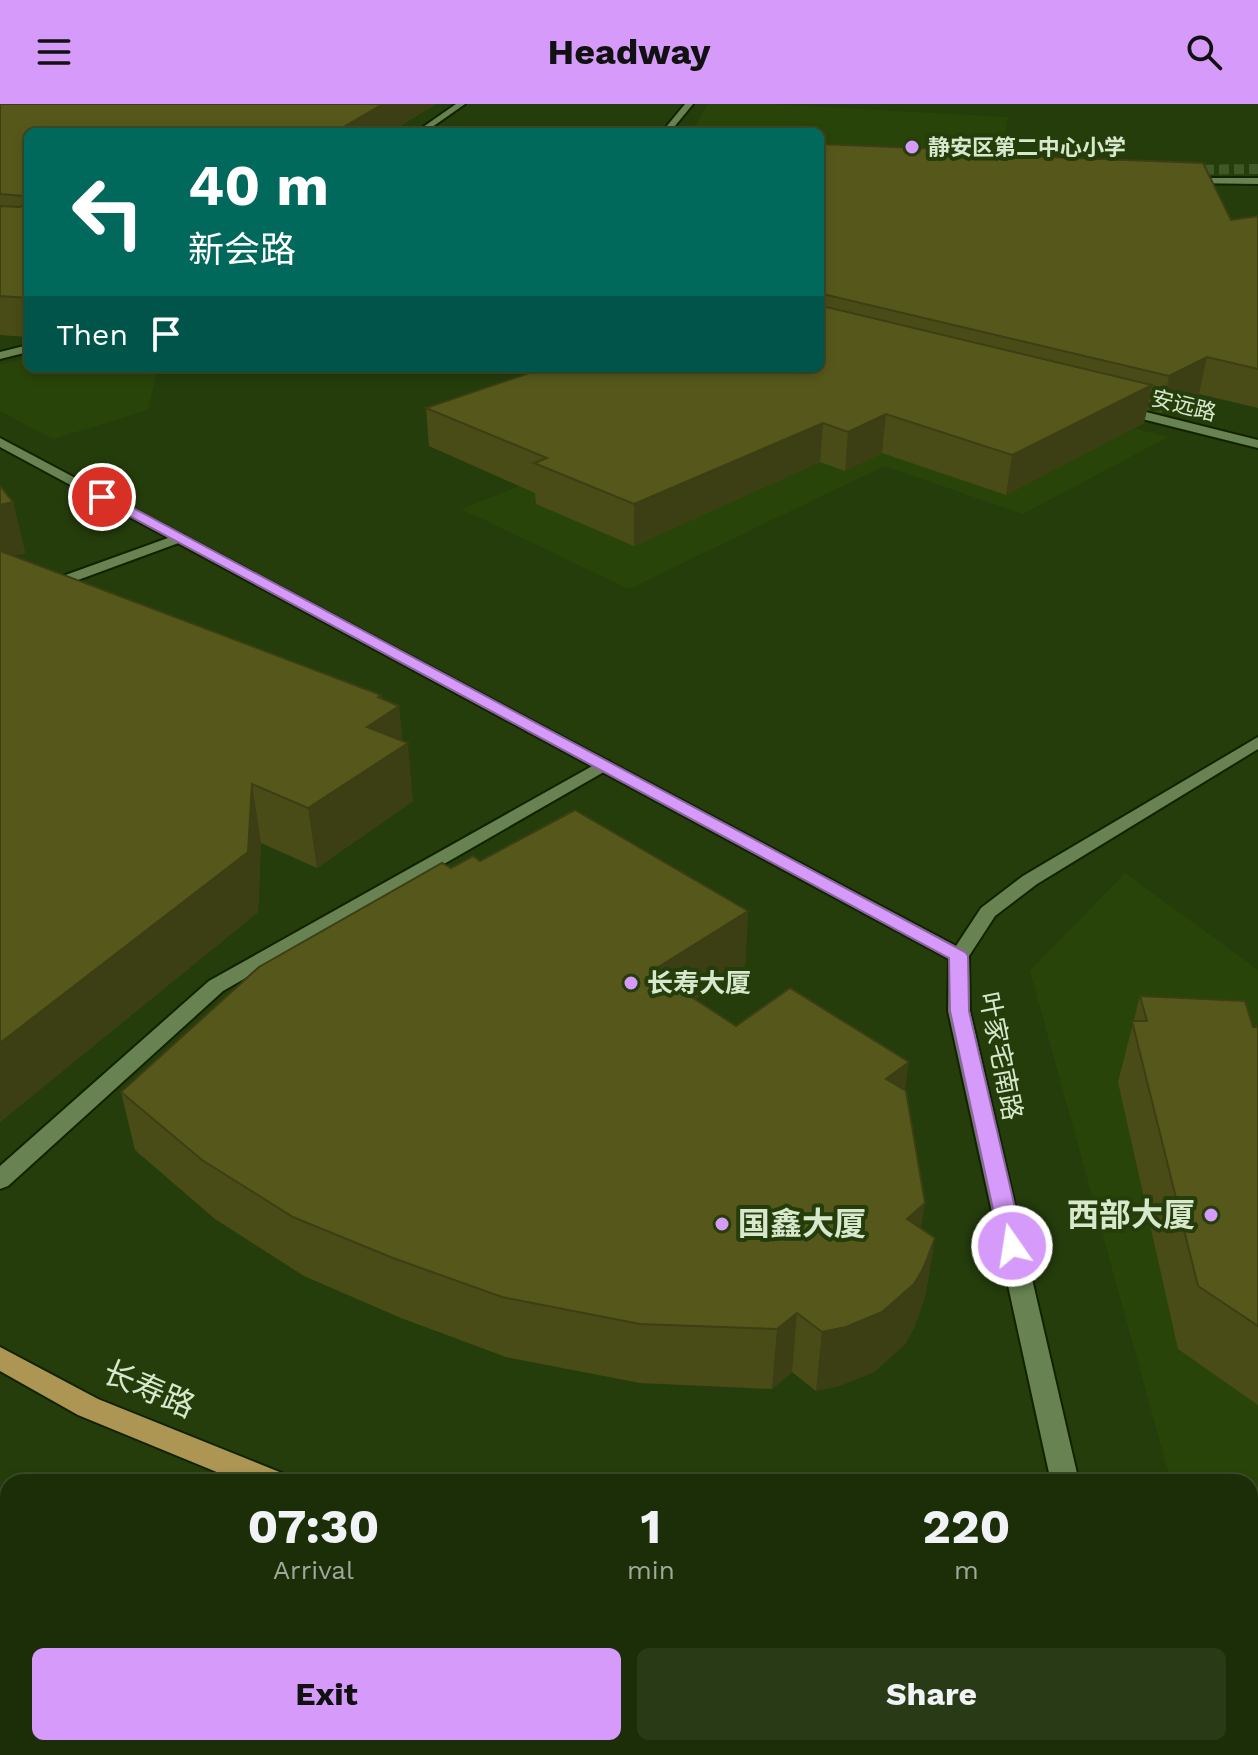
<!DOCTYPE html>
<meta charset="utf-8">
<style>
:root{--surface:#1c2e08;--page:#293a16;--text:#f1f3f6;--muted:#a0a89c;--line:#3a4a29;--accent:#d69bfa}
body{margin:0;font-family:"Work Sans","Noto Sans SC",sans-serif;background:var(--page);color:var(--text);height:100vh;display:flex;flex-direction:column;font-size:30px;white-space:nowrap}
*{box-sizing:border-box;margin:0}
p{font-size:26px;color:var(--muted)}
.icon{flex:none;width:44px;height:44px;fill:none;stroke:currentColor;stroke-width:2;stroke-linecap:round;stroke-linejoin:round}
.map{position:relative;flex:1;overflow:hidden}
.panel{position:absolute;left:0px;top:1370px;width:1258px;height:282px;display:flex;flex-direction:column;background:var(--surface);border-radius:24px 24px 0 0;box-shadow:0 4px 12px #0003,0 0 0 2px var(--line)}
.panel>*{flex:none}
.guide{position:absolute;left:24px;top:24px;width:800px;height:244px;border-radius:12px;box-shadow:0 4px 12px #0003,0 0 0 2px var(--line);background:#00695c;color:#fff;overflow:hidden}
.pin{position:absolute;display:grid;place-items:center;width:68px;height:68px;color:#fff;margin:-34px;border:4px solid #fff;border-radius:50%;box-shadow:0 2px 8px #0007}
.me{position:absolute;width:88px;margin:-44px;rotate:347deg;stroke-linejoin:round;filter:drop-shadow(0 0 6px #0008)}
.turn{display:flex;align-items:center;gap:28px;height:168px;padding:0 32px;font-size:36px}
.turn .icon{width:104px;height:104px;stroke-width:2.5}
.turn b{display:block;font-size:56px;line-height:68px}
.then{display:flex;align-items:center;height:76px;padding:0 32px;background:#0003;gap:16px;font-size:30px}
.eta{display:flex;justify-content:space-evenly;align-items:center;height:136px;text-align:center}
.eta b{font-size:48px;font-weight:700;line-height:56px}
.cta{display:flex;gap:16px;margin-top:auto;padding:16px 32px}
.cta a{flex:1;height:92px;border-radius:12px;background:var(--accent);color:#111;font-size:32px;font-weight:700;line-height:92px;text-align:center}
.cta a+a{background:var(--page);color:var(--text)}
header{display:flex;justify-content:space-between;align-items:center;height:104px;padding:0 32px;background:var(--accent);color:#111;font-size:36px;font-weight:700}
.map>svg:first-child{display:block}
</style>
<header><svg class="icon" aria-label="menu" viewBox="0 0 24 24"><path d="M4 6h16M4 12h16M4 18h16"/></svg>Headway<svg class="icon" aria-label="search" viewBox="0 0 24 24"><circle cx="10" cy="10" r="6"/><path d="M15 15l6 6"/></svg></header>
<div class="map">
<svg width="1258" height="1651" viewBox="0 0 1258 1651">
<rect width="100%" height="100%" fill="#253d0b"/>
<g fill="#294409">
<polygon points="709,0 769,0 1008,13 1000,64 820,58 820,28 690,28"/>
<polygon points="23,255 28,255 28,264 158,264 148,306 53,335 0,307 0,261"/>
<polygon points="887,260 1168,333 1023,410 884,362 629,485 461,405 820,264"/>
<polygon points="1125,769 1258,866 1258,1474 1250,1473 1250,1378 1171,1378 1030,867"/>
<polygon points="0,1582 8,1586 8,1644 120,1644 134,1651 0,1651"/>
</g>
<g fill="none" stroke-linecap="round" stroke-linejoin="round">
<polyline stroke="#405728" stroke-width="10" stroke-dasharray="10 5" stroke-linecap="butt" points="1174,66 1258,65"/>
<g stroke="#120" stroke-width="4">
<g id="lane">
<polygon points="179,430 184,431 184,437 48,487 0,498 0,490 38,481"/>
<polygon points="603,656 609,657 612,661 609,665 223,887 8,1082 0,1085 0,1062 209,877"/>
</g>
</g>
<g stroke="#120" stroke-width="4">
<g id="street">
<polygon points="456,0 465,0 425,28 416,28"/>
<polygon points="685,0 693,0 670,28 662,28"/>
<polygon points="1183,74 1258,74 1258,80 1186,79"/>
<polygon points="28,241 28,248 0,255 0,248"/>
<polygon points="1122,302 1258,336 1258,344 1118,309 1116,306"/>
<polygon points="0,334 956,842 981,804 1023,772 1258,633 1258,645 1037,780 995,812 969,852 970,907 1079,1378 1051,1378 948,907 949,855 0,343"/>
<polygon points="1111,1644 1143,1644 1146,1651 1114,1651"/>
</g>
</g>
<g stroke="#120" stroke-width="4">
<g id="primary">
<polygon points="0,1243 98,1295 282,1369 286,1378 241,1378 78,1311 0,1267"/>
<polygon points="0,1453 8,1456 8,1485 0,1482"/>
<polygon points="348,1644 396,1644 399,1651 351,1651"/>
<polygon points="1131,1644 1211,1644 1214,1651 1134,1651"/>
</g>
</g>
<use href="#lane" fill="#688351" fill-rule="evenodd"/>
<use href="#street" fill="#688351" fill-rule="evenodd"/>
<use href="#primary" fill="#ad9553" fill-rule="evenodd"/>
</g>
<g fill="#4a4c17">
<polygon points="0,0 436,0 390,28 28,28 28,233 0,231"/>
<polygon points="820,40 943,49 1231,116 1258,112 1258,304 1199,290 1162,309 1147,306 1144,319 1006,391 882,349 845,367 820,358 634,442 536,400 535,389 429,342 426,304 820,264"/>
<polygon points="0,382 13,398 25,449 13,452 381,591 382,595 403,637 413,697 317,764 261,739 258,808 0,1018"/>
<polygon points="480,757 748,807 745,863 695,895 736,922 905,987 921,1125 935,1134 925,1193 914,1224 905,1240 874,1268 839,1282 816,1287 792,1268 772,1285 640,1279 506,1253 401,1214 304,1172 215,1115 135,1046 121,988 451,764"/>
<polygon points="1140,892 1253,923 1258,923 1258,1301 1178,1245 1118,978"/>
</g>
<g fill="#3c3e13">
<polygon points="383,0 436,0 390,28 335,28"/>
<polygon points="1207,253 1199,290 1162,309 1169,272"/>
<polygon points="1152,281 1144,319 1006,391 1012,351"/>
<polygon points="886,310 882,349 845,367 848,328"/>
<polygon points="823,319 820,358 634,442 634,400"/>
<polygon points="13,398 25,449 0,455 0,401"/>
<polygon points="381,591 383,612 399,602 403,641 408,639 413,697 317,764 308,704 367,623 378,593"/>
<polygon points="252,680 261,739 258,808 0,1018 0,939"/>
<polygon points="748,807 745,863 651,924 652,867"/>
<polygon points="909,958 901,1016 886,975"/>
<polygon points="925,1099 916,1158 907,1115"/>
<polygon points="935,1134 925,1193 914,1224 905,1240 874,1268 839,1282 816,1287 822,1228"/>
<polygon points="797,1209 792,1268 772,1285 777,1225"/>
</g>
<g fill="#56581b" stroke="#3c3e13" stroke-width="2">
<polygon points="0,0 383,0 335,28 302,26 298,28 28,28 28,194 0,192 0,102 20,103 24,100 23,92 0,90"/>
<polygon points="820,40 943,45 943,49 1203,59 1231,116 1258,112 1258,265 1207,253 1169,272 823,190 820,193"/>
<polygon points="820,196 822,202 1152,281 1012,351 886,310 848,328 823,319 634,400 534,359 547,354 426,304 544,264 820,264"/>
<polygon points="0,382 13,398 0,401"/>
<polygon points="0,447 381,591 378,593 399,602 367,623 408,639 308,704 252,680 248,748 0,939"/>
<polygon points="575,706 748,807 652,867 736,922 790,884 909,958 886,975 906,987 925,1099 907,1115 935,1134 923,1165 914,1180 882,1208 846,1223 822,1228 797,1209 777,1225 640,1220 502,1193 393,1154 293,1113 202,1056 121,988 259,863 442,759 451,764 473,752 480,757"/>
<polygon points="1140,892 1245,897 1253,923 1258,923 1258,1222 1198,1182 1132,917 1147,917"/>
</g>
<polygon fill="#d69bfa" stroke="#8b65a2" stroke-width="2" points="98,390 107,390 965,848 968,852 969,907 1024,1142 1020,1148 1012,1151 1004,1148 1001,1142 950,907 949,854 98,395"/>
<g fill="#d69bfa" stroke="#253d0b" stroke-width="3">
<circle cx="912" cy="43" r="8"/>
<circle cx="631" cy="879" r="8"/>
<circle cx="1211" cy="1111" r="8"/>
<circle cx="722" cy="1120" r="8"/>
</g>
<g text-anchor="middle" stroke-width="8" stroke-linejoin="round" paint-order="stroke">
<g font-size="22" font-weight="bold" fill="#d8e8cd" stroke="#253d0b" text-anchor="start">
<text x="928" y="51">静安区第二中心小学</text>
</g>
<g font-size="22" fill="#d8e8cd" stroke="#253d0b">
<text transform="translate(1184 301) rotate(14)" y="8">安远路</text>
</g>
<g font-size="26" font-weight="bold" fill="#d8e8cd" stroke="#253d0b" text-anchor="start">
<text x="647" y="888">长寿大厦</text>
</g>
<g font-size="26" fill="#d8e8cd" stroke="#253d0b">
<text transform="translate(1001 952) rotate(79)" y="9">叶家宅南路</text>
</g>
<g font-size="32" font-weight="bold" fill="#d8e8cd" stroke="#253d0b" text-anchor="end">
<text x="1195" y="1122">西部大厦</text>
<text x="738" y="1131" text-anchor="start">国鑫大厦</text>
</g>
<g font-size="32" fill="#d8e8cd" stroke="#253d0b">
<text transform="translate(149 1285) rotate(23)" y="11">长寿路</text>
</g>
</g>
</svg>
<div class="pin" style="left:102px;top:393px;background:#d93025"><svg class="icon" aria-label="arrive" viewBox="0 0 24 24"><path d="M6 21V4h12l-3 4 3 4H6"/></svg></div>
<svg class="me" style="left:1012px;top:1142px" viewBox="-20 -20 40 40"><circle r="17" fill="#d69bfa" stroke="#fff" stroke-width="3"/><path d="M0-11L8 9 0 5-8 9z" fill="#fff"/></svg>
<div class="guide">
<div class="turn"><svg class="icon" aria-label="left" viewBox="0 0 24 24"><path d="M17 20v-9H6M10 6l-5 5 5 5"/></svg><div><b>40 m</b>新会路</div></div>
<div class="then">Then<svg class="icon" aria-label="arrive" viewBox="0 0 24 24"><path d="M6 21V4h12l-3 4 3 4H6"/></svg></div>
</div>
<section class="panel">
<div class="eta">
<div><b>07:30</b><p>Arrival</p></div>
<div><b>1</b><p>min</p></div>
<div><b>220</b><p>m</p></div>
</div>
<div class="cta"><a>Exit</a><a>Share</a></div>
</section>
</div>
